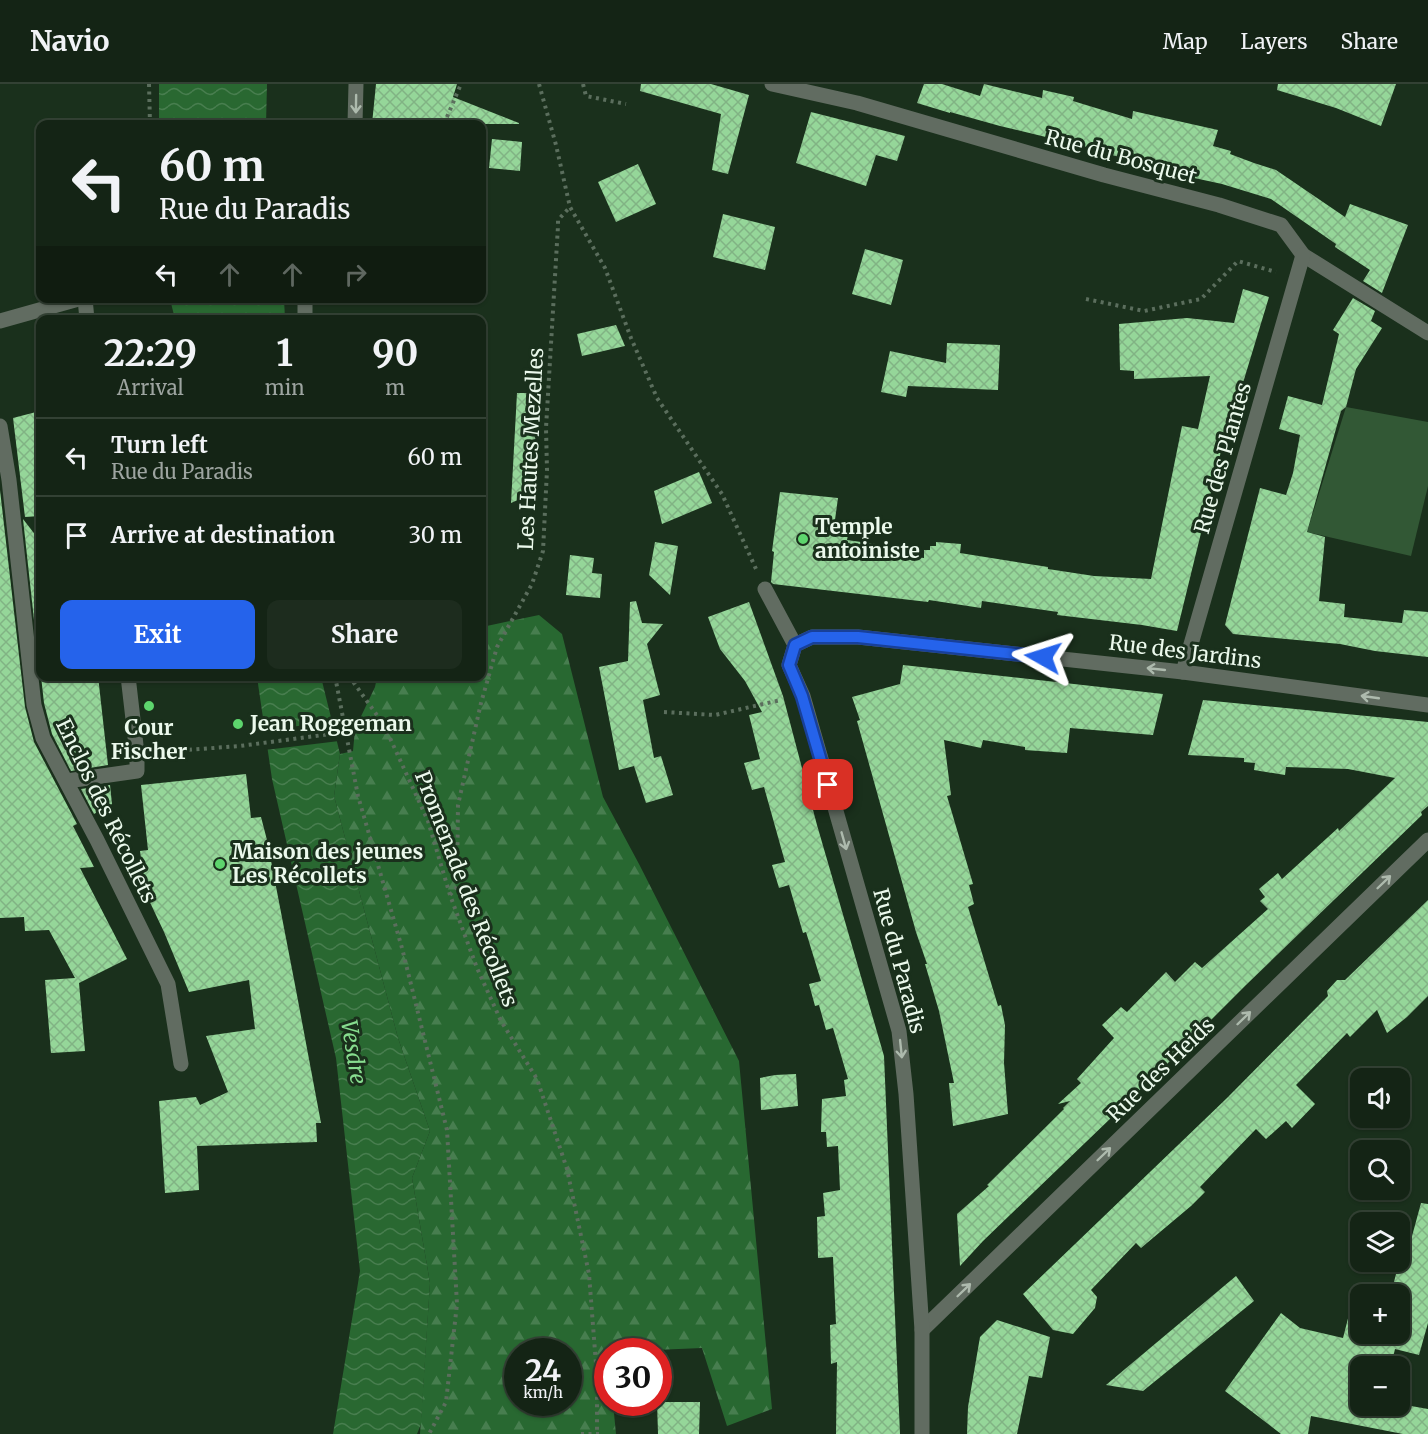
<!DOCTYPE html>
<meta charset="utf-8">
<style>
:root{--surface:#142415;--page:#1d2c1e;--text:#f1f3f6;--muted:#9da4a0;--line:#334134;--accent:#2563eb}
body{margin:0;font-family:Merriweather,serif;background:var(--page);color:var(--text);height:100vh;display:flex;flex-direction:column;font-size:22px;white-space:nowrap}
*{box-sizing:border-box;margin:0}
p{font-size:20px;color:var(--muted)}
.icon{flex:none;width:33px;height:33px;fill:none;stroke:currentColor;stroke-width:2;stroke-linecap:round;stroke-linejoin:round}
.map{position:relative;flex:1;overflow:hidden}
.sheet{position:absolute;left:36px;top:231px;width:450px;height:366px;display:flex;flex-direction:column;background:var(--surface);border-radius:12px;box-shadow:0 2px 4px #0004,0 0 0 2px var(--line)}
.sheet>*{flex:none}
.top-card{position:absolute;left:36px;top:36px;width:450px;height:183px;border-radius:12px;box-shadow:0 2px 4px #0004,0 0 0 2px var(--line);background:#142415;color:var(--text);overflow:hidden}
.tools{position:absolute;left:1350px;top:984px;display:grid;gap:12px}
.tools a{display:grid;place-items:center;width:60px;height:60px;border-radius:12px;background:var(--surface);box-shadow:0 2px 4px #0004,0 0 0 2px var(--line);font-size:30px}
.speed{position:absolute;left:504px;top:1254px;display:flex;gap:12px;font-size:30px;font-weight:700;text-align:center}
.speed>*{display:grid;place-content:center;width:78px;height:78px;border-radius:50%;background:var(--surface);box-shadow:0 2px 4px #0004,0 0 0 2px var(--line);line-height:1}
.speed small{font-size:15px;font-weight:400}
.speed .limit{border:9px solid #d22;background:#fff;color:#111}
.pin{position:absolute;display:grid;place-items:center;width:51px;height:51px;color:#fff;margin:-26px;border-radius:12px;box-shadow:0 3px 9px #0006}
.me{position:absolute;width:66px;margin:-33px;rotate:276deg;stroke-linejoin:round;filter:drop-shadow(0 0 4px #0008)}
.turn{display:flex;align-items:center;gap:21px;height:126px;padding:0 24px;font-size:27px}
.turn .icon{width:78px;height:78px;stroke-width:2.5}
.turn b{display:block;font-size:42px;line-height:51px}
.lanes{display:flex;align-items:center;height:57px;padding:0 24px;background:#0003;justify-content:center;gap:30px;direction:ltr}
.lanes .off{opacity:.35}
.eta{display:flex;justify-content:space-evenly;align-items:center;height:102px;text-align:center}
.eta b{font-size:36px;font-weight:700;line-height:42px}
.cta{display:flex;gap:12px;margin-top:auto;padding:12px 24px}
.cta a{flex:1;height:69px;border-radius:12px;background:var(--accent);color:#fff;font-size:24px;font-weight:700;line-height:69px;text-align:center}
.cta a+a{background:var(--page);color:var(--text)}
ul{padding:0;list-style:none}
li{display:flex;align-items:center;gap:18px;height:78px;padding:0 24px;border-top:2px solid var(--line)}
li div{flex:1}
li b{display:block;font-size:22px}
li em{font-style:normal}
header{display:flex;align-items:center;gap:36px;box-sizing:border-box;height:84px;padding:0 30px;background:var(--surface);border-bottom:2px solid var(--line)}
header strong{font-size:28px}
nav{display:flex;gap:33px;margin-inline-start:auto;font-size:21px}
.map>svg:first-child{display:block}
</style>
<header>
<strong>Navio</strong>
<nav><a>Map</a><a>Layers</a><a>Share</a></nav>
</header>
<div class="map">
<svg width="1428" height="1350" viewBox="0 0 1428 1350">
<defs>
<pattern id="forest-firs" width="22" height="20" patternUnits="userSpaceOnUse" patternTransform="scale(1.5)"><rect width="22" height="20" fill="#286831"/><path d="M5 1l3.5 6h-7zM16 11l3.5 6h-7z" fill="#477e4f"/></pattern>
<pattern id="water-waves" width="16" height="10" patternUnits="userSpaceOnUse" patternTransform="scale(1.5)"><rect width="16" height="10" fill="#296831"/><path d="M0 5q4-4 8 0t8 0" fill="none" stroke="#487e4f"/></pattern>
<pattern id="building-cross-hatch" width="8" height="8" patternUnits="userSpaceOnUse" patternTransform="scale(1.5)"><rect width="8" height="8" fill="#95d699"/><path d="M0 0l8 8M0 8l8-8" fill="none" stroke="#81b384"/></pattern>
</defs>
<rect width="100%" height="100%" fill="#1a301c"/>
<path fill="url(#forest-firs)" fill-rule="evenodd" d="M539 531 562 550 603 713 639 780 739 977 772 1325 727 1342 702 1264 608 1268V1318L613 1319 616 1350H420L430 1199 412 1094 430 1047 398 954 334 712 340 670 353 667 355 645 375 603 377 593 482 592V543ZM518 1268H568V1318H518Z"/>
<polygon fill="#325835" points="1346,323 1428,338 1428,402 1411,472 1307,448"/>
<g fill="url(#water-waves)">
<polygon points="159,0 267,0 266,40 159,40"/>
<polygon points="170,215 284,215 285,235 175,235"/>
<polygon points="257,593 321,593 340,670 334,712 398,954 430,1047 412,1094 430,1199 421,1340 417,1350 333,1350 360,1187 336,974 272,695"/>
</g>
<polygon fill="#1a301c" points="334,637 339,657 265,666 262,647"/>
<g fill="url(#building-cross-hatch)">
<polygon points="376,0 457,0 453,13 519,39 519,40 372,40"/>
<polygon points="641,0 711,0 749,11 728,90 712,86 721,30 640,7"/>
<polygon points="924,0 942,0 980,12 984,0 1042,14 1043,6 1074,13 1073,17 1132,35 1133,27 1218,46 1213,62 1231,67 1230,70 1254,79 1276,86 1345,133 1350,120 1408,141 1382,209 1363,197 1370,186 1335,163 1336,160 1271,115 1222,100 1185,92 1186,89 1091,66 1091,64 1000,42 950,28 950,29 917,19"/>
<polygon points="1278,0 1396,0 1381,42 1336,24 1277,6"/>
<polygon points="811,28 905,52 897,77 876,71 866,102 796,79"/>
<polygon points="492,55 522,58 520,87 489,84"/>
<polygon points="638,80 656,120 616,138 598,98"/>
<polygon points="723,130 775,143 765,186 713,173"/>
<polygon points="865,165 903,176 891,221 852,210"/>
<polygon points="1243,205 1269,213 1226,355 1224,355 1177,547 1142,541 1057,531 1058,528 982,517 981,524 929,516 928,518 773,500 771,498 774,468 772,467 780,408 838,414 834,443 849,445 847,456 875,460 874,468 924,474 924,466 930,466 930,462 936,462 936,458 961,460 960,469 1048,483 1048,485 1094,492 1151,495 1182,342 1198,345 1210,292 1134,295 1134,287 1120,286 1119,240 1187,234 1234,239"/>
<polygon points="1353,214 1375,227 1371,237 1382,244 1356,285 1346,323 1341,327 1307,448 1325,453 1319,517 1345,520 1344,533 1402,539 1404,526 1428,528 1428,573 1375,567 1340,560 1233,550 1225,541 1260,404 1286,411 1293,389 1300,351 1279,345 1288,312 1322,321 1339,250 1333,246"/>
<polygon points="616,241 625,262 582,272 577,250"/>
<polygon points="947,259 1000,261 998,306 908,302 906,313 881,308 890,267 946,279"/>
<polygon points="517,309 533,309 538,407 511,419"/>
<polygon points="40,327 40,432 25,433 13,334"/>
<polygon points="699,388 712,419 662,440 654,407"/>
<polygon points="0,406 25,623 34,658 77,740 73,742 94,783 80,784 127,875 79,899 85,967 51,969 45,896 75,894 49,846 25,847 24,833 0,834"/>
<polygon points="23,435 40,457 40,591"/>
<polygon points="655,458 678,462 670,511 649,491"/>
<polygon points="570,471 594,474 592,489 602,490 600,514 566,511"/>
<polygon points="636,517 642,539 663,540 647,560 660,611 643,616 654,674 661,672 673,711 646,719 634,682 619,686 599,583 628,577 630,518"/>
<polygon points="749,518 783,612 817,741 884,972 900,1350 836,1350 837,1278 831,1280 830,1241 836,1240 833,1173 818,1174 817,1133 825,1132 823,1109 840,1106 838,1062 827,1063 826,1048 821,1048 822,1015 846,1012 844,996 848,995 833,944 826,946 819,921 815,922 809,900 821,897 806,848 803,849 789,801 779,804 772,781 785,778 764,703 752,706 744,679 760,675 749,631 762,628 745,597 720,565 708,533"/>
<polygon points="903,581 1163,610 1153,651 1070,644 1067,669 1025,666 1025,663 983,656 981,664 944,656 951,711 947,712 973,800 969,801 974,820 968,823 995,912 998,922 1001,921 1005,941 1004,979 1008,1030 953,1042 949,999 954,999 939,927 925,880 927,880 916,848 857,637 860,636 852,613 900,600"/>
<polygon points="41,592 98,592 108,681 71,687 52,650 44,619"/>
<polygon points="1203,616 1428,638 1428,722 1421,728 1422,731 1246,901 1163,984 983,1157 960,1182 957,1130 989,1102 987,1101 1064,1025 1063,1024 1070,1017 1058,1020 1081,999 1077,995 1114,954 1102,941 1121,923 1127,928 1166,888 1175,898 1195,878 1202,884 1268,825 1260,817 1265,813 1259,805 1278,789 1282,795 1338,744 1339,747 1395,694 1348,685 1286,683 1285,691 1254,686 1255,679 1244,678 1244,674 1188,671"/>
<polygon points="246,690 251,734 261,733 267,756 296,906 321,1039 316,1039 317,1058 197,1062 199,1106 165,1109 159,1017 196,1013 200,1021 228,1008 206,952 255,945 249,896 189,908 164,848 146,810 140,767 148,766 141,701"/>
<polygon points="110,701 112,720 94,730 81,705"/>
<polygon points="1428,816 1428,912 1407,933 1387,949 1377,926 1350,953 1347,949 1296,1001 1315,1020 1292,1044 1286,1037 1266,1055 1256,1045 1200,1103 1205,1108 1191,1122 1141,1164 1136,1159 1091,1206 1097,1213 1095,1224 1073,1250 1053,1246 1023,1210 1227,1014 1328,912 1327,907 1337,896 1345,896"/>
<polygon points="796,990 798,1022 761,1026 760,994 775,991"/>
<polygon points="1421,1119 1428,1120 1428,1239 1419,1271 1395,1265 1391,1282 1360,1282 1360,1322 1400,1322 1400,1320 1428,1325 1428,1350 1403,1350 1311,1332 1308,1350 1281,1350 1225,1307 1281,1229 1300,1244 1343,1254 1355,1207 1367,1210 1360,1210 1360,1250 1400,1250 1400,1210 1391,1210 1399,1178 1405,1178"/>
<polygon points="1236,1192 1254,1217 1143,1307 1106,1301"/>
<polygon points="997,1236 1050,1253 1042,1294 1029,1292 1017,1350 967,1350 968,1323 980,1253"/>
<polygon points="657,1318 700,1318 699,1350 658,1350"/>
</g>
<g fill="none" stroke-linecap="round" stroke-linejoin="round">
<g stroke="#5b6e5d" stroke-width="4" stroke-dasharray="3 4.5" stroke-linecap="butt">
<polyline points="149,0 150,40"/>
<polyline points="539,0 556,61 570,123 605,184 631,254 657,314 722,410 756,485"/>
<polyline points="583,0 586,12 626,20"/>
<polyline points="444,40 461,0"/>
<polyline points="1086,215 1144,227 1201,215 1238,177 1276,188"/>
<polyline points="335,592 358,712 402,864 447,1046 457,1220 446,1318 429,1350"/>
<polyline points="349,592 384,641 428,737 450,811 477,884 501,937 537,995 567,1085 589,1190 597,1293 597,1350"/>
<polyline points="664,628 715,631 781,616"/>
<polyline points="159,668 240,662 346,648"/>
<polyline points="450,811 457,803 458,721 481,619 497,563 532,500 543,467 547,386 546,344 558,142 558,136 570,123"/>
<polyline points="581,1350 600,1350"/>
</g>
<g stroke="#616c61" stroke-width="15">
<polyline points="85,214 87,236"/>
<polyline points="765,505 795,561"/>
<polyline points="67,697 137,687 137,670 128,592"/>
</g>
<g stroke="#616c61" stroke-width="15">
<polyline points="772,0 857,19 1104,91 1219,121 1281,141 1303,171 1428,249"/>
<polyline points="355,40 356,0"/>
<polyline points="305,236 305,214"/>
<polyline points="0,237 82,214"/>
<polyline points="0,342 9,396 34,621 43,654 97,756 168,900 181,980"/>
<polyline points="1183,588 1303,171"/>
<polyline points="922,1246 1428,756"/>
<polyline points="922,1350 922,1246 906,1010 899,947 803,612 789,581 795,561 812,553 858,553 1183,588 1428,621"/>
</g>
</g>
<defs><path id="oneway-shaft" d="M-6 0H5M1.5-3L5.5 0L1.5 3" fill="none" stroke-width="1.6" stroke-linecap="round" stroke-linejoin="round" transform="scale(1.5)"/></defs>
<g stroke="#adbaad">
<use href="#oneway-shaft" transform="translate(356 20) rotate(91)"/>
<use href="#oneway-shaft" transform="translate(1156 585) rotate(-174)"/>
<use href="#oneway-shaft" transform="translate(1370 613) rotate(-172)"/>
<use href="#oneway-shaft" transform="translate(844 757) rotate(74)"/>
<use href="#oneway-shaft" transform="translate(1384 798) rotate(-44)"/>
<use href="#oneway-shaft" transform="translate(1244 934) rotate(-44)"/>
<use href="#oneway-shaft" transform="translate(901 965) rotate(84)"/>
<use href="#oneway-shaft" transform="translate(1104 1070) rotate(-44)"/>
<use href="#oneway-shaft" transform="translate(964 1206) rotate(-44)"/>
</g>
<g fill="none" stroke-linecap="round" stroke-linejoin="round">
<g stroke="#184099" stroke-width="15">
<polyline id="route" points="828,701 802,612 789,581 795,561 812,553 858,553 1043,573"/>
</g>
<use href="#route" stroke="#2563eb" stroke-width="10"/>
</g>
<g fill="#5dd56d" stroke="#1a301c" stroke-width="2">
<circle cx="803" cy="455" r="6"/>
<circle cx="149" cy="622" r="6"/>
<circle cx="238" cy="640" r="6"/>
<circle cx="220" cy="780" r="6"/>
</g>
<g text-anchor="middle" stroke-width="6" stroke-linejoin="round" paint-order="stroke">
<g font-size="21" fill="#ebf9ec" stroke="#1a301c">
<text transform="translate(1121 73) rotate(15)" y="7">Rue du Bosquet</text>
<text transform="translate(531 365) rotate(-87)" y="7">Les Hautes Mezelles</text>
<text transform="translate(1223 374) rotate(-74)" y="7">Rue des Plantes</text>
<text transform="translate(1185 568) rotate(7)" y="7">Rue des Jardins</text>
<text transform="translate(106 727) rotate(64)" y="7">Enclos des Récollets</text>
<text transform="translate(466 805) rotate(69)" y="7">Promenade des Récollets</text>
<text transform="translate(899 877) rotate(75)" y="7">Rue du Paradis</text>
<text transform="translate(1161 986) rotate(-44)" y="7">Rue des Heids</text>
</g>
<g font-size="21" font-weight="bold" fill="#ebf9ec" stroke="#1a301c" text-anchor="start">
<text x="815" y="450">Temple<tspan x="815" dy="24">antoiniste</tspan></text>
<text x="250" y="647">Jean Roggeman</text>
<text x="149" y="651" text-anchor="middle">Cour<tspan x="149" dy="24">Fischer</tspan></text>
<text x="232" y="775">Maison des jeunes<tspan x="232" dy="24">Les Récollets</tspan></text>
</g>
<g font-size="22" font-style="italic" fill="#87dd8f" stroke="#1a301c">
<text transform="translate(354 968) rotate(81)" y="8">Vesdre</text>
</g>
</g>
</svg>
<div class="tools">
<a><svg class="icon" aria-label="sound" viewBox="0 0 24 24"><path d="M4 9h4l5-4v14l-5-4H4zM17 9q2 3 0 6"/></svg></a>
<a><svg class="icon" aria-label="search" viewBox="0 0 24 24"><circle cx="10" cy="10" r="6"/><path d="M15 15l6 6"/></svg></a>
<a><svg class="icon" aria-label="layers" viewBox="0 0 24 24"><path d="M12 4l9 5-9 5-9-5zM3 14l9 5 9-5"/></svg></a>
<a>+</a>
<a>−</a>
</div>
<div class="speed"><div>24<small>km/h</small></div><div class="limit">30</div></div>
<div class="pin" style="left:828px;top:701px;background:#d93025"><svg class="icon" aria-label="arrive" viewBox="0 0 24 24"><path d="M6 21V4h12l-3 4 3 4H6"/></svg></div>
<svg class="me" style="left:1043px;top:573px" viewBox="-20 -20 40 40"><path d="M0-17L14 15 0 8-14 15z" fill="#2563eb" stroke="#fff" stroke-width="4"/></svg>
<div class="top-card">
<div class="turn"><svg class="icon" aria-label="left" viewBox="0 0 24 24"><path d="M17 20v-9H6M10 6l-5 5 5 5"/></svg><div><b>60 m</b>Rue du Paradis</div></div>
<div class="lanes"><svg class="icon" aria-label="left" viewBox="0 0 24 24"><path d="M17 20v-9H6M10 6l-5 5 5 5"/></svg><svg class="icon off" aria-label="ahead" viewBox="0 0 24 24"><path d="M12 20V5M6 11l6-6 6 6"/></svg><svg class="icon off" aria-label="ahead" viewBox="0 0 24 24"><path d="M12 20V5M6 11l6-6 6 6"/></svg><svg class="icon off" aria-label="right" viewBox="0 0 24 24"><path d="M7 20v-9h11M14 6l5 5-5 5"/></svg></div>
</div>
<section class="sheet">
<div class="eta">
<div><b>22:29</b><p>Arrival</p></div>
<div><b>1</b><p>min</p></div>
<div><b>90</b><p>m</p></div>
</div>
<ul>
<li><svg class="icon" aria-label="left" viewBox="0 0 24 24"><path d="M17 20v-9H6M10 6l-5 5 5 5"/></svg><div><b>Turn left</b><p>Rue du Paradis</p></div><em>60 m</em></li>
<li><svg class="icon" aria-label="arrive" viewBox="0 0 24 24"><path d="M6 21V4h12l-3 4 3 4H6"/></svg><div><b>Arrive at destination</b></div><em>30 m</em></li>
</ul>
<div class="cta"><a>Exit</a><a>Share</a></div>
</section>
</div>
